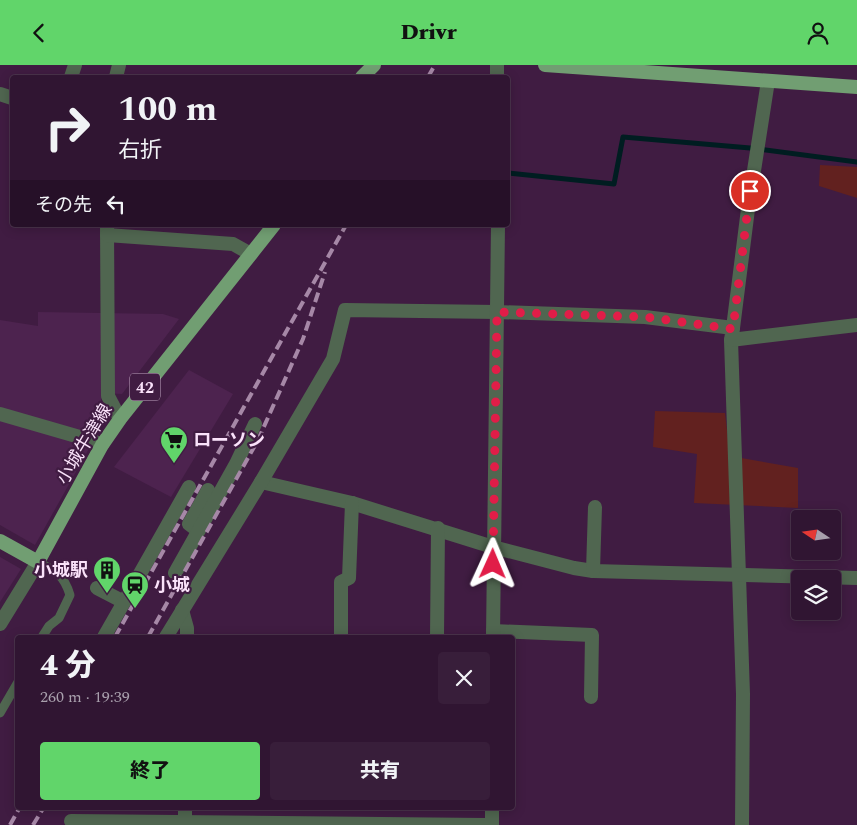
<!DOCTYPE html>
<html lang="ja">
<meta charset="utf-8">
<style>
:root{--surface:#301532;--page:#381e3a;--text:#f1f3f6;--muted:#a89fac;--line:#4b344d;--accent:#61d56a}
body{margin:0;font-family:Spectral,"Noto Sans JP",serif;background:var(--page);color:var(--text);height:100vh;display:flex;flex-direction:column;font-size:19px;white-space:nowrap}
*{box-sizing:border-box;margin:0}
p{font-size:16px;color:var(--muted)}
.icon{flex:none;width:28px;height:28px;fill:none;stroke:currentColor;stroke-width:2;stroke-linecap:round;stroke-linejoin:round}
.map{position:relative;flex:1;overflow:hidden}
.details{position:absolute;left:15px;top:570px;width:500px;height:175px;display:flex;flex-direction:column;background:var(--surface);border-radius:5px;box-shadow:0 2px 12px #0003,0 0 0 1px var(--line)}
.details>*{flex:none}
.hud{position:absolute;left:10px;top:10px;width:500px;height:152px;border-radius:5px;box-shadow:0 2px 12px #0003,0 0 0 1px var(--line);background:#301532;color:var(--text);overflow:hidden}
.needle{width:32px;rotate:283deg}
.fabs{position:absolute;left:791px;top:445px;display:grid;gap:10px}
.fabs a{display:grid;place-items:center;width:50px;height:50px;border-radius:5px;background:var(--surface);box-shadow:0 2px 12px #0003,0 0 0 1px var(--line);font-size:25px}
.pin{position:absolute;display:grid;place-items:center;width:42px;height:42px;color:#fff;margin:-21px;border:2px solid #fff;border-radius:50%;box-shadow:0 1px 5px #0007}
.me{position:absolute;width:55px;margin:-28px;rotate:1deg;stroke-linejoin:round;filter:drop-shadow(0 0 4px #0008)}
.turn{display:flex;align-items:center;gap:18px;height:105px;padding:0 25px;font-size:22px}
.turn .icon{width:65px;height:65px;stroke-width:2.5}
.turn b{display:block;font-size:35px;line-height:42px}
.then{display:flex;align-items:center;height:48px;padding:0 25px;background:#0003;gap:10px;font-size:19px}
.round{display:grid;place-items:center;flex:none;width:52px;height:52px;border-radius:5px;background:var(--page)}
.headline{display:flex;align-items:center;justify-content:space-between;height:85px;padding:0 25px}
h1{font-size:30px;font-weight:800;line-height:38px}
.action{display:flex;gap:10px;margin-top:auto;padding:10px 25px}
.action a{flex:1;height:58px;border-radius:5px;background:var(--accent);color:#111;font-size:20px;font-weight:800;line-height:58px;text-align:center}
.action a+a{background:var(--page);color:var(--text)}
header{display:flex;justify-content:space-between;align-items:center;height:65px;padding:0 25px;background:var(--accent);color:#111;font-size:22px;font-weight:800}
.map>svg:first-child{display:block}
</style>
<header><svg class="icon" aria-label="back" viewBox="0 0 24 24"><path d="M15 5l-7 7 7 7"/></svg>Drivr<svg class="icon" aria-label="person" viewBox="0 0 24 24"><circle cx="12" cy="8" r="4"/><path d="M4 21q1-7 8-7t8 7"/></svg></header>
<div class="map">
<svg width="857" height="760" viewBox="0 0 857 760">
<rect width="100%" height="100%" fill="#401c42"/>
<g fill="#4d234f">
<polygon points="38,247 163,249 179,254 122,329 101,328 101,362 35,480 0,460 0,255 38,261"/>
<polygon points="189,305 233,329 171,432 114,402"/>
<polygon points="0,492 21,504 0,537"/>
</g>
<g fill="#62211f">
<polygon points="820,100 857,102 857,133 819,121"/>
<polygon points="655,346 725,348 730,391 798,403 798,443 694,438 697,389 653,382"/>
</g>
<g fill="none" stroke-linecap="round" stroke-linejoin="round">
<polyline stroke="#001d21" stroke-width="5" points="508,108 614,119 623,72 750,83 857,97"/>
<g stroke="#506650" stroke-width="9">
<path d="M38 497C56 506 64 510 70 530L59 553 49 561 42 572"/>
<polyline points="0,648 18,617"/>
</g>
<g stroke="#506650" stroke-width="14">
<polyline points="200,449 193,462 189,459 208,425"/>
<polyline points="175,508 236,399 255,359"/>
<polyline points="97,523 124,537 189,422"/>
<polyline points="104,572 124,537"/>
</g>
<g stroke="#506650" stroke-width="14">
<polyline points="71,12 75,0"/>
<polyline points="116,12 119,0"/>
<polyline points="497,12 497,0"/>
<polyline points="0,29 12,33"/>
<polyline points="107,160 108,331 120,354"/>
<polyline points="107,170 233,179 251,189"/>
<polyline points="733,263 748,144 768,16"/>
<polyline points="731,275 743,629 742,760"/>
<polyline points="0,349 90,375 102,380"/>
<polyline points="261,417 352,438 493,482 574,503 593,506 857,513"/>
<polyline points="593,506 595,442"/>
<polyline points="182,545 187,563 187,572"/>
<polyline points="493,566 592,570 591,632"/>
<polyline points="166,572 261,417 333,294 345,245 497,247 645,252 733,263 731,275 857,260"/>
<polyline points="341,572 341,517 349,513 352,438"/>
<polyline points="437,572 438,463"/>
<polyline points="493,572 498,160"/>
<polyline points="71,756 486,760"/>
<polyline points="185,760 185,742"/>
<polyline points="492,760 492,742"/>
</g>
<polyline stroke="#506650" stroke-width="14" points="0,559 38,497"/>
<g stroke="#719e72" stroke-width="14">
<polyline points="545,0 857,22"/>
<polyline points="362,12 374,0"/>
<polyline points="0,476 38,497 102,380 120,354 274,160"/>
</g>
<g stroke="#a688a7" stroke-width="4" stroke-dasharray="10 5" stroke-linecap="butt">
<polyline points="428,12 435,0"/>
<polyline points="115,572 346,160"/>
<polyline points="148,572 258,375 303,274 325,207"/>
<polyline points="10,760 20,742"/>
<polyline points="33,760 44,742"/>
</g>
</g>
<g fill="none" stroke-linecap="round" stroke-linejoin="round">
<polyline stroke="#e11d48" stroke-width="9" stroke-dasharray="0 16.2" points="493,499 497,247 645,252 733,264 750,126"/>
</g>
<defs>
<g id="supermarket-pin" transform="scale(1.4375)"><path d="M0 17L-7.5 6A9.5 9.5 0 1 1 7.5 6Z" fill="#61d56a" stroke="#401c42"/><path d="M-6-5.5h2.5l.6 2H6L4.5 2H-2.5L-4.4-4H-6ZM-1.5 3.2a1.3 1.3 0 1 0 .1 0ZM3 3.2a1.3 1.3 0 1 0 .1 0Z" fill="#111"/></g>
<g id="building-pin" transform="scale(1.4375)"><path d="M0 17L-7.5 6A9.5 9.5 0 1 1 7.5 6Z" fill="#61d56a" stroke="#401c42"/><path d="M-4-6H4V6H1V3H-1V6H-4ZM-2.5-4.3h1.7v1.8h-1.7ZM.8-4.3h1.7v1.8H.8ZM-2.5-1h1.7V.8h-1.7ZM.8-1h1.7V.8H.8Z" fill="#111"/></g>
<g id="station-pin" transform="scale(1.4375)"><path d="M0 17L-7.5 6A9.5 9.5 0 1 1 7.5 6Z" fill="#61d56a" stroke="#401c42"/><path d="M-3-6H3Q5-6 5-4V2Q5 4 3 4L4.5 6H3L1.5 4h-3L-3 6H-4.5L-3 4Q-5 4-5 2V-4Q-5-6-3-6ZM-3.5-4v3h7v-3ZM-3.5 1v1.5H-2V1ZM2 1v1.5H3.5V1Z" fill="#111"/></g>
</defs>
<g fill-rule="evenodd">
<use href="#supermarket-pin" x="174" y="375"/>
<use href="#building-pin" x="107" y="505"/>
<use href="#station-pin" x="135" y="520"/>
</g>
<g text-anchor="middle" stroke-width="4.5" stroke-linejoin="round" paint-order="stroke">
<rect fill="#401c42" stroke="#c2a7c3" stroke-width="1" x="130" y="308.5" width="30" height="27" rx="4"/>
<g font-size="16" font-weight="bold" fill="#fae2fa">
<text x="145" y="328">42</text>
</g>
<g font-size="18" font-weight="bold" fill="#fae2fa" stroke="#401c42" text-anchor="start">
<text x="193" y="381">ローソン</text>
<text x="88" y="511" text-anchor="end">小城駅</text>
<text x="154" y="526">小城</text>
</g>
<g font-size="18" fill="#fae2fa" stroke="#401c42">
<text transform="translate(84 379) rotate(-59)" y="6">小城牛津線</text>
</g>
</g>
</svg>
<div class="fabs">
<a><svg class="needle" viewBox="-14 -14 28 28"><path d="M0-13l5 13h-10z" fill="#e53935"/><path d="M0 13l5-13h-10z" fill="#a89fac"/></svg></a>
<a><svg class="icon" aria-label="layers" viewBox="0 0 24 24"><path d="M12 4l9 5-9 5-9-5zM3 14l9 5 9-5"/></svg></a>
</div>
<div class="pin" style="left:750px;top:126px;background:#d93025"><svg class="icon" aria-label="arrive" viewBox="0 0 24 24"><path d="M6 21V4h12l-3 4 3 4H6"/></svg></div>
<svg class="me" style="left:493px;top:499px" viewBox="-20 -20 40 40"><path d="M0-17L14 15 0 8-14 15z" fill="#e11d48" stroke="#fff" stroke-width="4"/></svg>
<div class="hud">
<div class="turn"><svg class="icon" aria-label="right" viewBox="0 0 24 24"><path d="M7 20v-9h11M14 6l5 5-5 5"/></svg><div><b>100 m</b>右折</div></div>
<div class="then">その先<svg class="icon" aria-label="left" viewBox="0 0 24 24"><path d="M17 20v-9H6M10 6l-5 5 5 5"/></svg></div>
</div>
<section class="details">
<div class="headline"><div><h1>4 分</h1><p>260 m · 19:39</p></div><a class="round"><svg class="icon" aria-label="close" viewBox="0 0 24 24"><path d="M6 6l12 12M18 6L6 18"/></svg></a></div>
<div class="action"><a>終了</a><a>共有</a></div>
</section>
</div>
